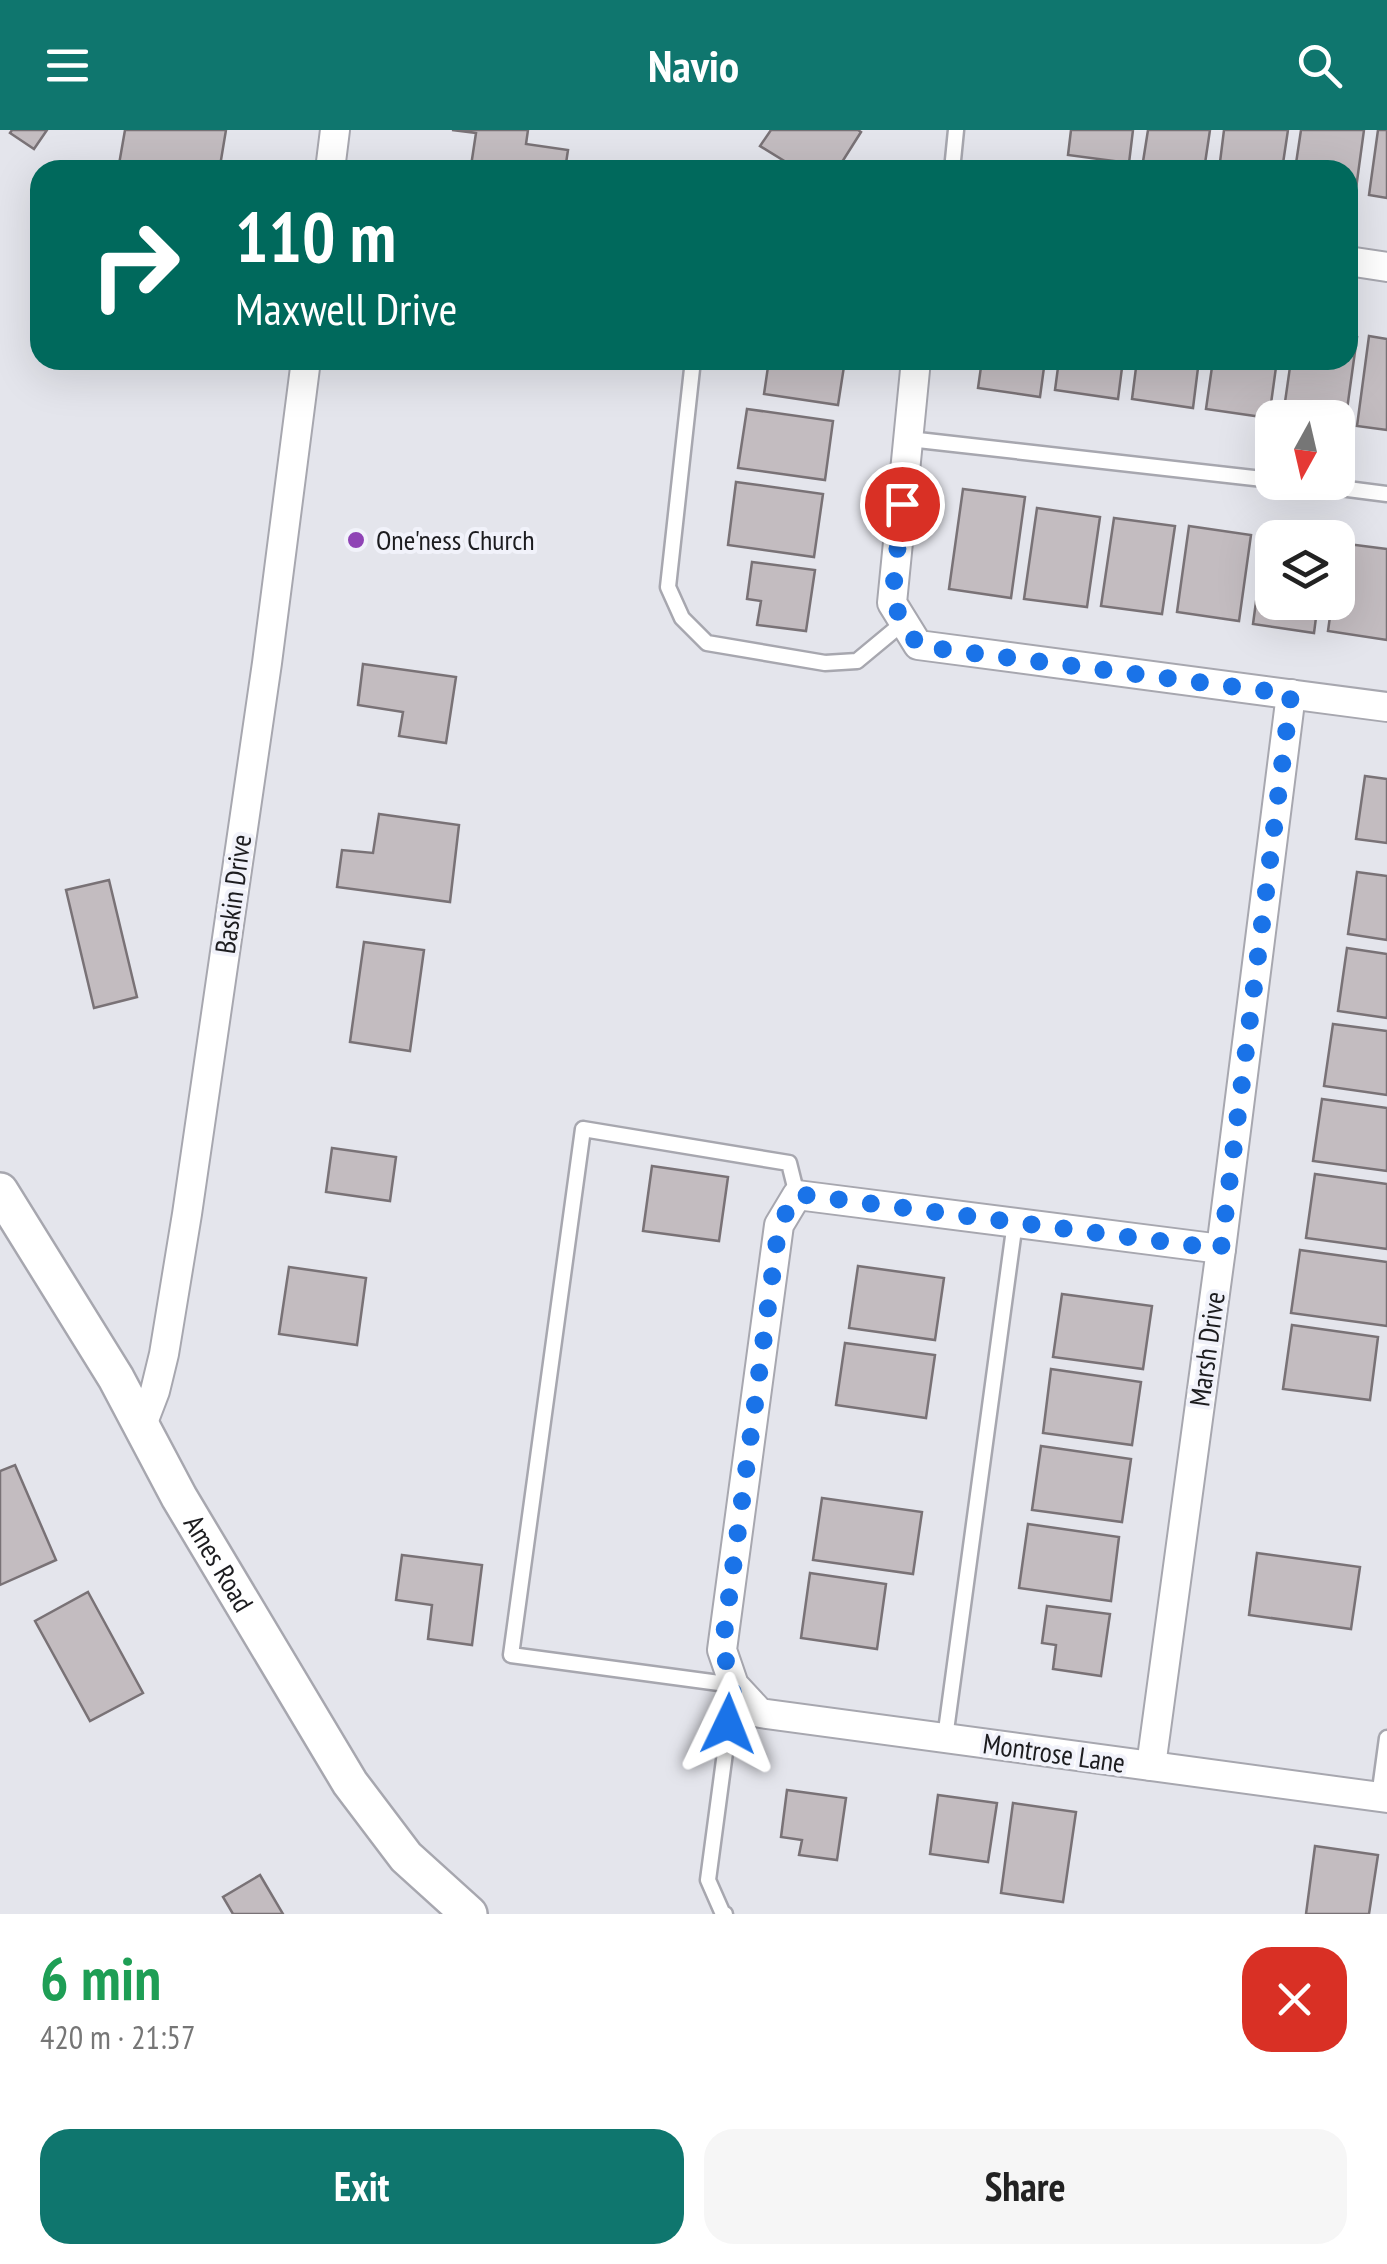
<!DOCTYPE html>
<meta charset="utf-8">
<style>
:root{--surface:#fff;--page:#f6f6f6;--text:#222;--muted:#767676;--accent:#0f766e}
body{margin:0;font-family:"PT Sans Narrow",sans-serif;background:var(--page);color:var(--text);height:100vh;display:flex;flex-direction:column;font-size:38px;white-space:nowrap}
*{box-sizing:border-box;margin:0}
p{font-size:32px;color:var(--muted)}
.icon{flex:none;width:55px;height:55px;fill:none;stroke:currentColor;stroke-width:2;stroke-linecap:round;stroke-linejoin:round}
.map{position:relative;height:1784px;overflow:hidden}
.drawer{display:flex;flex-direction:column;background:var(--surface);flex:1}
.drawer>*{flex:none}
.banner{position:absolute;left:30px;top:30px;width:1328px;height:210px;border-radius:30px;box-shadow:0 10px 40px #0002;background:#00695c;color:#fff;overflow:hidden}
.needle{width:65px;rotate:188deg}
.fabs{position:absolute;left:1255px;top:270px;display:grid;gap:20px}
.fabs a{display:grid;place-items:center;width:100px;height:100px;border-radius:20px;background:var(--surface);box-shadow:0 10px 40px #0002;font-size:50px}
.pin{position:absolute;display:grid;place-items:center;width:85px;height:85px;color:#fff;margin:-42px;border:5px solid #fff;border-radius:50%;box-shadow:0 2px 10px #0007}
.me{position:absolute;width:110px;margin:-55px;rotate:2deg;stroke-linejoin:round;filter:drop-shadow(0 0 8px #0008)}
.turn{display:flex;align-items:center;gap:35px;height:210px;padding:0 40px;font-size:45px}
.turn .icon{width:130px;height:130px;stroke-width:2.5}
.turn b{display:block;font-size:70px;line-height:85px}
.round{display:grid;place-items:center;flex:none;width:105px;height:105px;border-radius:30px;background:var(--page)}
.summary{display:flex;align-items:center;justify-content:space-between;height:170px;padding:0 40px}
h1{font-size:60px;font-weight:600;line-height:75px;color:#1e9e55}
.primary-button{display:flex;gap:20px;margin-top:auto;padding:20px 40px}
.primary-button a{flex:1;height:115px;border-radius:30px;background:var(--accent);color:#fff;font-size:40px;font-weight:600;line-height:115px;text-align:center}
.primary-button a+a{background:var(--page);color:var(--text)}
header{display:flex;justify-content:space-between;align-items:center;height:130px;padding:0 40px;background:var(--accent);color:#fff;font-size:45px;font-weight:600}
.map>svg:first-child{display:block}
</style>
<header><svg class="icon" aria-label="menu" viewBox="0 0 24 24"><path d="M4 6h16M4 12h16M4 18h16"/></svg>Navio<svg class="icon" aria-label="search" viewBox="0 0 24 24"><circle cx="10" cy="10" r="6"/><path d="M15 15l6 6"/></svg></header>
<div class="map">
<svg width="1387" height="1784" viewBox="0 0 1387 1784">
<rect width="100%" height="100%" fill="#e4e5ec"/>
<g fill="#c3bcc0" stroke="#797276" stroke-width="2.5">
<polygon points="12,0 47,0 34,19 10,3"/>
<polygon points="125,0 226,0 220,36 209,34 208,40 118,40"/>
<polygon points="452,0 528,0 526,14 568,20 565,40 501,40 471,36 476,3"/>
<polygon points="771,0 858,0 861,2 837,40 799,40 760,16"/>
<polygon points="1071,0 1133,0 1129,33 1068,25"/>
<polygon points="1148,0 1210,0 1204,40 1160,40 1142,38"/>
<polygon points="1224,0 1288,0 1282,40 1219,40"/>
<polygon points="1301,0 1364,0 1355,66 1348,65 1348,40 1295,40"/>
<polygon points="1378,0 1387,0 1387,68 1369,65"/>
<polygon points="1348,206 1357,207 1345,294 1338,293 1338,288 1283,286 1291,230 1348,230"/>
<polygon points="1369,206 1387,209 1387,300 1357,296"/>
<polygon points="769,230 845,230 838,275 764,264"/>
<polygon points="982,230 1045,230 1040,267 978,258"/>
<polygon points="1059,230 1123,230 1118,269 1055,260"/>
<polygon points="1137,230 1199,230 1193,278 1132,269"/>
<polygon points="1213,230 1277,230 1269,288 1206,279"/>
<polygon points="747,279 833,291 825,350 738,338"/>
<polygon points="736,352 823,364 814,427 728,415"/>
<polygon points="963,359 1025,367 1011,468 949,459"/>
<polygon points="1037,378 1100,387 1087,477 1024,469"/>
<polygon points="1114,388 1175,396 1162,484 1101,476"/>
<polygon points="1189,396 1251,405 1239,491 1177,482"/>
<polygon points="1265,405 1284,408 1272,408 1272,472 1318,472 1314,503 1253,494"/>
<polygon points="1340,413 1387,419 1387,510 1328,501 1332,472 1338,472 1338,434"/>
<polygon points="752,432 815,440 806,501 757,495 761,471 747,469"/>
<polygon points="363,534 456,547 446,613 399,606 403,582 358,575"/>
<polygon points="1365,646 1387,649 1387,713 1356,709"/>
<polygon points="379,684 459,695 450,772 337,757 342,720 373,723"/>
<polygon points="1357,742 1387,746 1387,810 1348,804"/>
<polygon points="109,750 137,867 94,878 66,760"/>
<polygon points="364,812 424,820 410,921 350,912"/>
<polygon points="1347,818 1387,824 1387,888 1338,881"/>
<polygon points="1333,894 1387,901 1387,965 1324,956"/>
<polygon points="1322,969 1387,978 1387,1041 1313,1031"/>
<polygon points="332,1018 396,1027 390,1071 326,1062"/>
<polygon points="652,1036 728,1047 719,1111 643,1101"/>
<polygon points="1315,1044 1387,1054 1387,1119 1306,1108"/>
<polygon points="1300,1120 1387,1132 1387,1196 1291,1183"/>
<polygon points="858,1136 944,1148 935,1210 849,1198"/>
<polygon points="289,1137 366,1148 357,1215 279,1204"/>
<polygon points="1062,1164 1152,1176 1143,1239 1053,1227"/>
<polygon points="1292,1195 1378,1207 1370,1270 1283,1259"/>
<polygon points="845,1213 935,1225 926,1288 836,1275"/>
<polygon points="1051,1239 1141,1252 1132,1315 1043,1303"/>
<polygon points="1041,1316 1131,1329 1122,1392 1032,1380"/>
<polygon points="15,1335 56,1430 0,1455 0,1341"/>
<polygon points="822,1368 922,1382 913,1444 813,1430"/>
<polygon points="1028,1394 1119,1407 1111,1471 1019,1458"/>
<polygon points="1257,1423 1360,1437 1351,1499 1249,1485"/>
<polygon points="402,1425 482,1435 472,1515 428,1509 432,1475 396,1470"/>
<polygon points="810,1443 886,1454 877,1519 801,1508"/>
<polygon points="88,1462 143,1563 90,1591 35,1491"/>
<polygon points="1047,1476 1110,1484 1101,1546 1053,1539 1056,1515 1042,1513"/>
<polygon points="787,1660 846,1668 837,1730 799,1725 802,1710 781,1707"/>
<polygon points="938,1665 997,1673 988,1732 930,1724"/>
<polygon points="1013,1673 1076,1682 1063,1772 1001,1763"/>
<polygon points="1315,1716 1378,1725 1369,1784 1306,1784"/>
<polygon points="260,1745 283,1784 233,1784 223,1767"/>
</g>
<g fill="none" stroke-linecap="round" stroke-linejoin="round">
<g stroke="#a7a7af" stroke-width="19">
<g id="service">
<polyline points="952,40 956,0"/>
<polyline points="693,230 668,457 682,488 707,513 825,533 857,531 904,492"/>
<polyline points="909,309 1272,350"/>
<polyline points="1293,352 1387,364"/>
<polyline points="945,1608 1015,1092"/>
<polyline points="1379,1667 1387,1608"/>
<polyline points="725,1784 723,1784 708,1750 734,1555 511,1525 583,999 789,1033 797,1065"/>
</g>
</g>
<g stroke="#a7a7af" stroke-width="32">
<g id="minor">
<polyline points="330,40 335,0"/>
<polyline points="1348,131 1387,137"/>
<polyline points="916,230 892,473 918,515 1387,577"/>
<polyline points="1221,1119 797,1065 779,1095 722,1520 734,1555 760,1583 1387,1668"/>
<polyline points="142,1295 155,1261 164,1224 187,1084 267,533 306,230"/>
<polyline points="1151,1636 1221,1119 1291,564"/>
</g>
</g>
<g stroke="#a7a7af" stroke-width="40">
<g id="tertiary">
<path id="s1" d="M0 1061 116 1248 179 1367 350 1653 406 1727 469 1784"/>
</g>
</g>
<use href="#service" stroke="#fff" stroke-width="14"/>
<use href="#minor" stroke="#fff" stroke-width="28"/>
<use href="#tertiary" stroke="#fff" stroke-width="35"/>
</g>
<g fill="none" stroke-linecap="round" stroke-linejoin="round">
<polyline stroke="#1a73e8" stroke-width="18" stroke-dasharray="0 32.4" points="728,1594 734,1554 722,1520 779,1095 797,1064 1221,1119 1291,564 918,516 892,472 902,374"/>
</g>
<circle fill="#8f43b5" stroke="#f1f2fa" stroke-width="4" cx="356" cy="410" r="10"/>
<g text-anchor="middle" stroke-width="8" stroke-linejoin="round" paint-order="stroke">
<g font-size="28" fill="#1c1c1f" stroke="#f1f2fa" text-anchor="start">
<text x="376" y="420">One'ness Church</text>
</g>
<g font-size="28" fill="#1c1c1f" stroke="#f1f2fa">
<text transform="translate(233 764) rotate(-82)" y="10">Baskin Drive</text>
<text transform="translate(1207 1219) rotate(-82)" y="10">Marsh Drive</text>
<text dy="10" stroke="none"><textPath href="#s1" startOffset="432">Ames Road</textPath></text>
<text transform="translate(1054 1623) rotate(8)" y="10">Montrose Lane</text>
</g>
</g>
</svg>
<div class="fabs">
<a><svg class="needle" viewBox="-14 -14 28 28"><path d="M0-13l5 13h-10z" fill="#e53935"/><path d="M0 13l5-13h-10z" fill="#767676"/></svg></a>
<a><svg class="icon" aria-label="layers" viewBox="0 0 24 24"><path d="M12 4l9 5-9 5-9-5zM3 14l9 5 9-5"/></svg></a>
</div>
<div class="pin" style="left:902px;top:374px;background:#d93025"><svg class="icon" aria-label="arrive" viewBox="0 0 24 24"><path d="M6 21V4h12l-3 4 3 4H6"/></svg></div>
<svg class="me" style="left:728px;top:1594px" viewBox="-20 -20 40 40"><path d="M0-17L14 15 0 8-14 15z" fill="#1a73e8" stroke="#fff" stroke-width="4"/></svg>
<div class="banner">
<div class="turn"><svg class="icon" aria-label="right" viewBox="0 0 24 24"><path d="M7 20v-9h11M14 6l5 5-5 5"/></svg><div><b>110 m</b>Maxwell Drive</div></div>
</div>
</div>
<section class="drawer">
<div class="summary"><div><h1>6 min</h1><p>420 m · 21:57</p></div><a class="round" style="background:#d93025;color:#fff"><svg class="icon" aria-label="close" viewBox="0 0 24 24"><path d="M6 6l12 12M18 6L6 18"/></svg></a></div>
<div class="primary-button"><a>Exit</a><a>Share</a></div>
</section>
